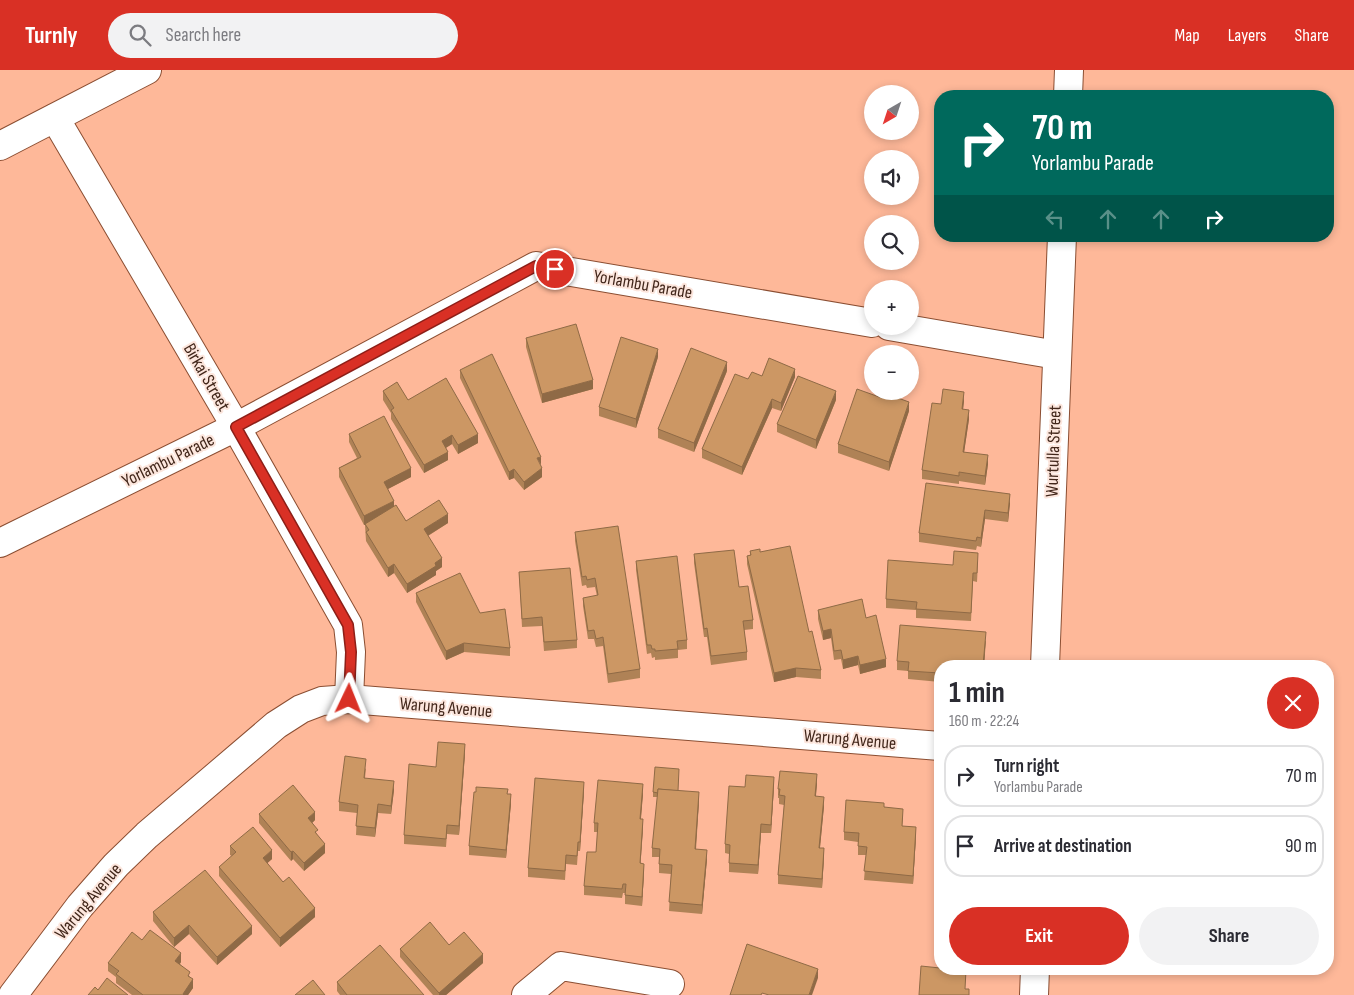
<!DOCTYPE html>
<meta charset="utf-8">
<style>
:root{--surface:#fff;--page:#f2f2f3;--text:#2b2b33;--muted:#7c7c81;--line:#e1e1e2;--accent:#d93025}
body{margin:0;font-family:"Sofia Sans Condensed",sans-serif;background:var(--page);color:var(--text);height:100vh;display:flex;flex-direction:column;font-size:19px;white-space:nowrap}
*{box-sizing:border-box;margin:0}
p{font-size:16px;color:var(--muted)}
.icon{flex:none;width:28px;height:28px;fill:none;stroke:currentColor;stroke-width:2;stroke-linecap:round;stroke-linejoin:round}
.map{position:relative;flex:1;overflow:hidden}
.drawer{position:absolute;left:934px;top:590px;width:400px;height:315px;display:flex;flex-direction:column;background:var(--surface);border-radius:20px;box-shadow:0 2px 8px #0003}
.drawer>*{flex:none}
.hud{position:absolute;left:934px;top:20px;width:400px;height:152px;border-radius:20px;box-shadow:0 2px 8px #0003;background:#00695c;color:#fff;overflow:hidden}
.needle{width:32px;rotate:219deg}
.fabs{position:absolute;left:864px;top:15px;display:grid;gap:10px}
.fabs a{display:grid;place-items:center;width:55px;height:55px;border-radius:50%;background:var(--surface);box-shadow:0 2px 8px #0003;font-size:25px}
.pin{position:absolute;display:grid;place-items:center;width:42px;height:42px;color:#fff;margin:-21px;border:2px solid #fff;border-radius:50%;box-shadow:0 1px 5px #0007}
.me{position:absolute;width:55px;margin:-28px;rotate:2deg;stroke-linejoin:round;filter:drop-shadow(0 0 4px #0008)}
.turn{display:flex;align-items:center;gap:18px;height:105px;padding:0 15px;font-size:22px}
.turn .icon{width:65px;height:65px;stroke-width:2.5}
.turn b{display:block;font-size:35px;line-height:42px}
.lanes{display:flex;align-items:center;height:48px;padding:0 15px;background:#0003;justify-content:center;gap:25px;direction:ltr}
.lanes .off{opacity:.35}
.round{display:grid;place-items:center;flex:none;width:52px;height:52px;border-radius:26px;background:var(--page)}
.head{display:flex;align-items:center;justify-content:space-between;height:85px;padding:0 15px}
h1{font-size:30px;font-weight:700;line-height:38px}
.action{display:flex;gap:10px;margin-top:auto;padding:10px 15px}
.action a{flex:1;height:58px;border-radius:30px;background:var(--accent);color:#fff;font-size:20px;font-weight:700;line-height:58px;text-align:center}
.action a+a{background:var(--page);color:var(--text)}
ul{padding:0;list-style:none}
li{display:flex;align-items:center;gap:15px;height:62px;margin:0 10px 8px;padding:0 5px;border:2px solid var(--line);border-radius:20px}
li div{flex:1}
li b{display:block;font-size:19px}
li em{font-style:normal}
header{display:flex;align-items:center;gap:30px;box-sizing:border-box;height:70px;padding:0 25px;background:var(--accent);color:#fff}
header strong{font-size:24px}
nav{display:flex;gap:28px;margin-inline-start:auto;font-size:18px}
.search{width:350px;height:45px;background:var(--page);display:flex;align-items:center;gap:12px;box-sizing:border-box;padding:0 18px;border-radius:28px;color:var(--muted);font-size:19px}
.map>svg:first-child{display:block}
</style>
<header>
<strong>Turnly</strong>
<div class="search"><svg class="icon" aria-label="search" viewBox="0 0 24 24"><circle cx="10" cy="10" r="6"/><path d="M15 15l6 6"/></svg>Search here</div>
<nav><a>Map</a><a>Layers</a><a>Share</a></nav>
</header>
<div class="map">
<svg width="1354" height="925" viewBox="0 0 1354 925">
<rect width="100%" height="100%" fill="#feb899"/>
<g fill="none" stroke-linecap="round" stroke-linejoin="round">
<g stroke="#8b4e32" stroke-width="30">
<g id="street">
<polyline points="1068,26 1069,0"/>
<polyline points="55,48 236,357 348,555 351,582 349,629"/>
<polyline points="889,256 1057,285"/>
<polyline points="0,473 236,357 536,196 872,253"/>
<polyline points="1045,596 1062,166"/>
<polyline points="13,925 80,836 116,795 147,765 276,655 301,639 322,631 349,629 940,676"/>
<polyline points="526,925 561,896 670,914"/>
<polyline points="1034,925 1035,899"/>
</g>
</g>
<g stroke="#8b4e32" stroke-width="30">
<polyline id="secondary" points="0,76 147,0"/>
</g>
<use href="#street" stroke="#fff" stroke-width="28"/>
<use href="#secondary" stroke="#fff" stroke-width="28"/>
</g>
<g fill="#af8256">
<polygon points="526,268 593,319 542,333 526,277"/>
<polygon points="658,287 636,358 599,346 599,337"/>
<polygon points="460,300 542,407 524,420 514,408 509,410 460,308"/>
<polygon points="727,301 694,382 658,368 658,359"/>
<polygon points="762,306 795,307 781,341 772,338 742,405 702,388 702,379 748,309"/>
<polygon points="383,321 408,330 478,373 458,384 452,374 446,378 448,390 424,403 391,349 391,343 383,330"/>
<polygon points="836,330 816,379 777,362 777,354"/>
<polygon points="964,331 963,339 969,349 964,382 988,394 985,415 959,411 959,414 922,409 922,400 941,334"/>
<polygon points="909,341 889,401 838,383 838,374"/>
<polygon points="349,364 411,407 388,419 394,436 406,451 448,453 428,466 442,497 436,501 436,505 407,523 394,503 388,507 366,471 365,455 364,455 339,407 339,398 357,388 349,372"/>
<polygon points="926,413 1010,433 1008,452 985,449 981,477 977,476 976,480 919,472 919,463"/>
<polygon points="575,462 640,599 640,608 608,613 603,576 596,577 594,569 588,569 583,536 583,528 597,526 595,517 587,518 586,515 582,516 575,471"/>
<polygon points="750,481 760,482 821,600 821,609 796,607 774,612 747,494 747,486 750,485"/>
<polygon points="694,484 739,517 753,550 753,559 744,560 747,582 747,590 711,595 707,567 704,567 694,493"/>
<polygon points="636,491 687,570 687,579 678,580 678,588 655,590 655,587 652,588 651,583 647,584 636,500"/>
<polygon points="978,492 977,512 973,511 971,551 916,548 916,540 886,538 886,529 953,495"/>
<polygon points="519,502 577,570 577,578 544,581 542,556 522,557"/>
<polygon points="416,523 480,543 510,578 510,586 464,582 446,590 416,532"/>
<polygon points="818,540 866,548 886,597 860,604 858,595 843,599 841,589 834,590 831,568 823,570 818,549"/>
<polygon points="986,571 984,596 940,596 940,612 908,609 908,601 897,600 897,591"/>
<polygon points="465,683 459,765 447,764 446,777 404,774 404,765 436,697"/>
<polygon points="366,698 365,708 394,720 391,744 378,743 375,767 356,765 357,743 339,741 339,732"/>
<polygon points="817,713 816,726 824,736 820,778 824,787 822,818 778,814 778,805 784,735 779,734 779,728 778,728 778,719"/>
<polygon points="774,716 771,763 761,763 758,804 729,802 729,784 725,783 725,774 745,717"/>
<polygon points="584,721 580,781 578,781 577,795 566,794 565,810 528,807 528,798"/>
<polygon points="678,721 699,731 696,780 707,789 702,844 669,841 671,804 659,803 659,787 652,787 652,778 658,727 653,727 653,722"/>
<polygon points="643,723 641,749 643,758 640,793 644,803 642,836 625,834 625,823 623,823 622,828 584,825 584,816 596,782 598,762 594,762 594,753"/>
<polygon points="508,724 511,733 506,788 469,785 469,776"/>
<polygon points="884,737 903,748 902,756 916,766 913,814 864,810 866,785 858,785 858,772 844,770 844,762"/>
<polygon points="259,744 315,750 312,753 325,783 304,801 293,789 291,791 259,753"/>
<polygon points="230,776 272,789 267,793 283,812 315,847 280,877 219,806 219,797 232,786 230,785"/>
<polygon points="153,842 252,864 217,895 189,864 174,877 153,851"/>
<polygon points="142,870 181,892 180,894 190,907 193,918 188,925 132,925 116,913 116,907 108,901 108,893"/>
<polygon points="449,875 483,893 446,925 433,925 400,887 400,879"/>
<polygon points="337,912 424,925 340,925 337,921"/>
</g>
<g fill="#8f6a46">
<polygon points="658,279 658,287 636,358 636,349"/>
<polygon points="727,292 727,301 694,382 694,373"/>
<polygon points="795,299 795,307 781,341 781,333"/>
<polygon points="593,310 593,319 542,333 542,324"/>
<polygon points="836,321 836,330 816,379 816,370"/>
<polygon points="964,322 964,331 962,348 962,339"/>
<polygon points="772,329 772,338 742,405 742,397"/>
<polygon points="909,332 909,341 889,401 889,392"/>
<polygon points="969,340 969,349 963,390 963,382"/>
<polygon points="478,364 478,373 458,384 458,375"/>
<polygon points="452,365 452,374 442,380 442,371"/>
<polygon points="448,382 448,390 424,403 424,395"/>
<polygon points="988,385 988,394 985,415 985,406"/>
<polygon points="541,387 541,395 537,388"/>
<polygon points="411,398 411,407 384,421 384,412"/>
<polygon points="542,398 542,407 524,420 524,412"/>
<polygon points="514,399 514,408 509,410 509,402"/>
<polygon points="1010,424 1010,433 1008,452 1008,443"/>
<polygon points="394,431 394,439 364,455 364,446"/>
<polygon points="985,440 985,449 981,477 981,468"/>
<polygon points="448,444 448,453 424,468 424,459"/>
<polygon points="442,488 442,497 436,501 436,505 407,523 407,514 435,493"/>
<polygon points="394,494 394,503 388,507 388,498"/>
<polygon points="831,559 831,568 823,570 823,561"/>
<polygon points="986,562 984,596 983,596"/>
<polygon points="464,573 464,582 446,590 446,581"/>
<polygon points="858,586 858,595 843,599 843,590"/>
<polygon points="886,589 886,597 860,604 860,595"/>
<polygon points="796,598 796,607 774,612 774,603"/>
<polygon points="465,674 465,683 459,765 459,756"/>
<polygon points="817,704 817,713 815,735 815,726"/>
<polygon points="774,707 774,716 771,763 771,755"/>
<polygon points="394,711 394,720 391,744 391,736"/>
<polygon points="584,712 584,721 580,781 580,772"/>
<polygon points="643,714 643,723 640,758 640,749"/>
<polygon points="699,722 699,731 695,788 695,779"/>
<polygon points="511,724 511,733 506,788 506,780"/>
<polygon points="824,727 824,736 819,787 819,778"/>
<polygon points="378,734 378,743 375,767 375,758"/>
<polygon points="315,742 315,750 308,757 308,748"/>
<polygon points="643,749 643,758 640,802 640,793"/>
<polygon points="761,754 761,763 758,804 758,795"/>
<polygon points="916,757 916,766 913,814 913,806"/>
<polygon points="325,774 325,783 304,801 304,793"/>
<polygon points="824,778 824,787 822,818 822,809"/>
<polygon points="272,780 272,789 263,797 263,788"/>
<polygon points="707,780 707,789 702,844 702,835"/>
<polygon points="293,781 293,789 291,791 291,782"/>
<polygon points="644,794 644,803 642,836 642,827"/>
<polygon points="315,838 315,847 280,877 280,868"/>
<polygon points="189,855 189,864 174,877 174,868"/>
<polygon points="252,856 252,864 217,895 217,887"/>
<polygon points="181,883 181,892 175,900 175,891"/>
<polygon points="483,884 483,893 446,925 439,925 439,923"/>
<polygon points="818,899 818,908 812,925 809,925"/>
<polygon points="193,909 193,918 188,925 183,925 183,924"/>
</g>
<g fill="#cc9764" stroke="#8f6a46">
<polygon points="576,254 593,310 542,324 526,268"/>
<polygon points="621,267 658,279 636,349 599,337"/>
<polygon points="691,278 727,292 694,373 658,359"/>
<polygon points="492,284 541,387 537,388 542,398 524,412 514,399 509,402 460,300"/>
<polygon points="769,288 795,299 781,333 772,329 742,397 702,379 735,304 748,309 752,302 762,306"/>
<polygon points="798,306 836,321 816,370 777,354"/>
<polygon points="446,308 478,364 458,375 452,365 442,371 448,382 424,395 391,340 394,338 383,321 397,312 408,330"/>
<polygon points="857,319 882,328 884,323 909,332 889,392 838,374"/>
<polygon points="943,319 964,322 962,339 969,340 963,382 988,385 985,406 959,402 959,406 922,400 932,333 941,334"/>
<polygon points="384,346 411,398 384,412 394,431 364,446 339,398 361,387 349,364"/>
<polygon points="926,413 1010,424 1008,443 985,440 981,468 977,467 976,471 919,463"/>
<polygon points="439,430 448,444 424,459 442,488 435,493 436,496 407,514 394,494 388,498 366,462 369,460 365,454 396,435 406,451"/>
<polygon points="618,456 640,599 608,604 603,567 596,569 594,560 588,561 583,528 598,525 595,508 587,510 586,506 582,507 575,462"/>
<polygon points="790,476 809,562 812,561 821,600 796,598 774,603 747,486 751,485 750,481 760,479 760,482"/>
<polygon points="734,480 739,517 748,516 753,550 743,551 747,582 711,586 707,558 704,559 694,484"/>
<polygon points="954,481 978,483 977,503 973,503 971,543 916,539 917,532 886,529 888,490 953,495"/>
<polygon points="677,486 687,570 677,571 678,579 655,581 655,579 652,579 651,575 647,575 636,491"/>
<polygon points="570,498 577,570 544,572 542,547 522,549 519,502"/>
<polygon points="460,503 480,543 505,539 510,578 464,573 446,581 416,523"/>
<polygon points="862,529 866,548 876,545 886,589 860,595 858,586 843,590 841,580 834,581 831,559 823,561 818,540"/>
<polygon points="900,555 986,562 983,596 940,596 940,603 908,601 909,592 897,591"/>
<polygon points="438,672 465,674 459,756 447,755 446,769 404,765 409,694 436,697"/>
<polygon points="345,686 366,689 364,708 394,711 391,736 378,734 375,758 356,756 358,735 339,732"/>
<polygon points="655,697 679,699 678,721 658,719 658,723 653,722"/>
<polygon points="780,701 817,704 815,726 824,727 819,778 824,778 822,809 778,805 785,726 779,725 780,719 778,719"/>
<polygon points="746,705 774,707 771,755 761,754 758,795 729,793 730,775 725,774 729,716 745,717"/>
<polygon points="535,708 584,712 580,772 578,772 577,786 566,785 565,801 528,798"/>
<polygon points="598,710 643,714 640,749 643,749 640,793 644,794 642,827 625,825 626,814 623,814 622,819 584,816 587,782 596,782 598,753 594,753"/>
<polygon points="293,715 315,742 308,748 318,760 315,762 325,774 304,793 293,781 291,782 259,744"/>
<polygon points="476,717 508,719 507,724 511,724 506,780 469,776 474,722 476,722"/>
<polygon points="658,719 699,722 695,779 707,780 702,835 669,832 672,795 659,794 660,779 652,778"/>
<polygon points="846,730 884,733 884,737 903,739 902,756 916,757 913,806 864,801 867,777 858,776 859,763 844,762"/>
<polygon points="253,757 272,780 263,788 283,812 289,807 315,838 280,868 219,797 236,782 230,776"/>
<polygon points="205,800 252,856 217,887 189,855 174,868 153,842"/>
<polygon points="430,852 449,875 464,862 483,884 439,923 400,879"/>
<polygon points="150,860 181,883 175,891 190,902 188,906 193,909 183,924 184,925 143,925 116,904 119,901 108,893 132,862 142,870"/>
<polygon points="747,874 818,899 809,925 769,925 762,923 761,925 730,925"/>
<polygon points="380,875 424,925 347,925 337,912"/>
<polygon points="921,896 940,898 940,899 966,900 965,919 969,919 969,925 919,925"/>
<polygon points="107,908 128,925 88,925 95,917 98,920"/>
<polygon points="313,910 325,925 295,925"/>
</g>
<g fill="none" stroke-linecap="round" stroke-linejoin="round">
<g stroke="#8d1f18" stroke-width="12">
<polyline id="route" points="349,629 351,582 348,555 236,357 536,196 555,199"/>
</g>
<use href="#route" stroke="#d93025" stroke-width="9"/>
</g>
<g text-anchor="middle" stroke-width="4" stroke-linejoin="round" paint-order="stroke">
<g font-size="18" fill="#41261a" stroke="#fce6dd">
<text transform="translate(643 214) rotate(10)" y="6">Yorlambu Parade</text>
<text transform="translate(207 307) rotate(60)" y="6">Birkai Street</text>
<text transform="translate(1053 381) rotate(-88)" y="6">Wurtulla Street</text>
<text transform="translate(168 390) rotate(-26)" y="6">Yorlambu Parade</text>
<text transform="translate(446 637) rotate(5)" y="6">Warung Avenue</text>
<text transform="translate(850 669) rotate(5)" y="6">Warung Avenue</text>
<text transform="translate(88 831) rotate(-50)" y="6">Warung Avenue</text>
</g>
</g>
</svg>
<div class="fabs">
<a><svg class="needle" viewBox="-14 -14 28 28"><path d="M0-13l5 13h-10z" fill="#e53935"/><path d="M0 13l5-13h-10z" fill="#7c7c81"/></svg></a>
<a><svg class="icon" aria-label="sound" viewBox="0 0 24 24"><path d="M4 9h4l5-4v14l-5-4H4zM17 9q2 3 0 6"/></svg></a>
<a><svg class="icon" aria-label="search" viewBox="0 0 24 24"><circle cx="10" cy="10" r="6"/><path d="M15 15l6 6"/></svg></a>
<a>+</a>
<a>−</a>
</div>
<div class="pin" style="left:555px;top:199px;background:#d93025"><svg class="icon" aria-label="arrive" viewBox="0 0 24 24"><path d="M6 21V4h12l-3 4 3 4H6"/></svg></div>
<svg class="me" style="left:349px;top:629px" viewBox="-20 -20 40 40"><path d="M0-17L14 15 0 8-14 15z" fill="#d93025" stroke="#fff" stroke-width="4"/></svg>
<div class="hud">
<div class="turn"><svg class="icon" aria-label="right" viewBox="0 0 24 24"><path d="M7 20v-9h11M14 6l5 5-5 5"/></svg><div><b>70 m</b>Yorlambu Parade</div></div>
<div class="lanes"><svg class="icon off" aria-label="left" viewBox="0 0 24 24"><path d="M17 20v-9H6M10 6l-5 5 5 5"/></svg><svg class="icon off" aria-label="ahead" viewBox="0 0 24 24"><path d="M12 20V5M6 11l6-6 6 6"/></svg><svg class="icon off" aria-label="ahead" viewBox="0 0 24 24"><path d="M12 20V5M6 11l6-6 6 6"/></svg><svg class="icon" aria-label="right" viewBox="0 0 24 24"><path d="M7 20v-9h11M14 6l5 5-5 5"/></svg></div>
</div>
<section class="drawer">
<div class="head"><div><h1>1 min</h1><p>160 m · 22:24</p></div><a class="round" style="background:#d93025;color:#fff"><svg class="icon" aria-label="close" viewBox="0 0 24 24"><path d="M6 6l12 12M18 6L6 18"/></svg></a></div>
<ul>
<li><svg class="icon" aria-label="right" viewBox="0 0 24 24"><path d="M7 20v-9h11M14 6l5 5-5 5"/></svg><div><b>Turn right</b><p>Yorlambu Parade</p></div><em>70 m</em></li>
<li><svg class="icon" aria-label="arrive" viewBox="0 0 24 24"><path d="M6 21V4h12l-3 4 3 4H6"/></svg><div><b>Arrive at destination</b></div><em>90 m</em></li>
</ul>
<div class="action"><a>Exit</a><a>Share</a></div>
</section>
</div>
